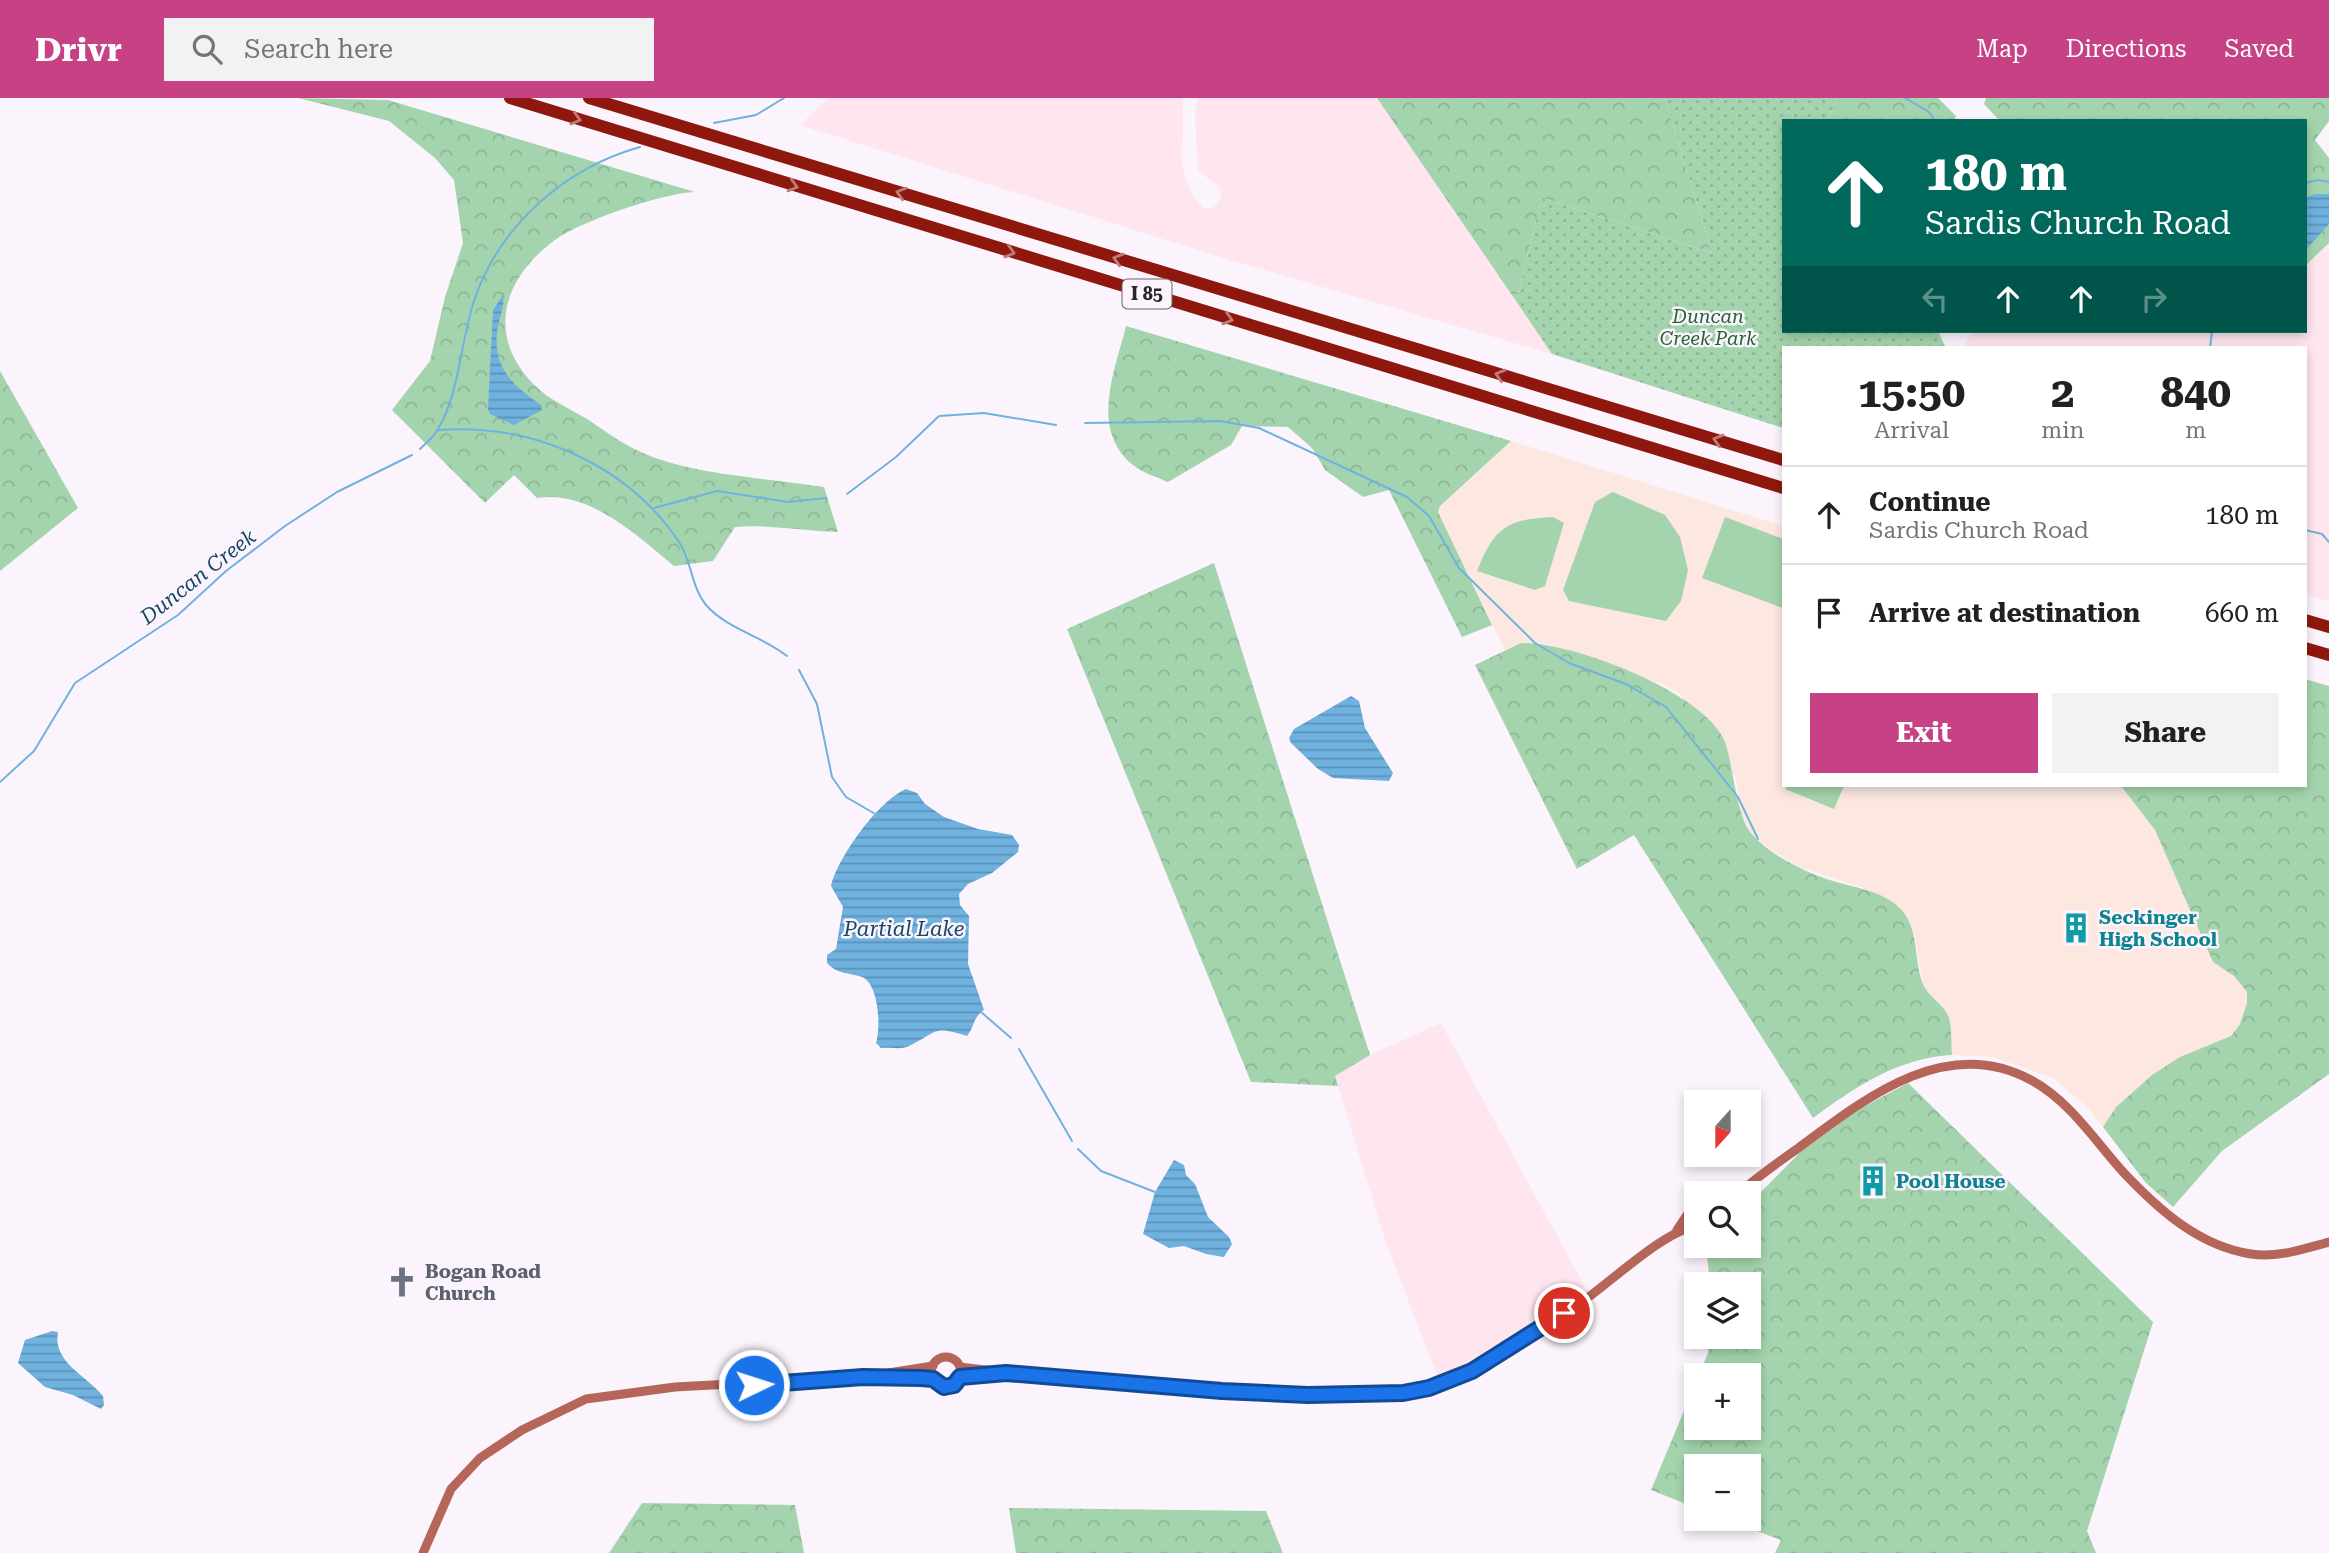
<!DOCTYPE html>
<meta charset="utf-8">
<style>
:root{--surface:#fff;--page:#f2f2f2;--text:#202124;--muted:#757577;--line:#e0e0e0;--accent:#c74285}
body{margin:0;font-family:"Roboto Serif",serif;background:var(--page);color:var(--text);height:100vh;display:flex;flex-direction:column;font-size:26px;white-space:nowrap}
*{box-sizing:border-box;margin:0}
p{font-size:23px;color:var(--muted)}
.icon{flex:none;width:38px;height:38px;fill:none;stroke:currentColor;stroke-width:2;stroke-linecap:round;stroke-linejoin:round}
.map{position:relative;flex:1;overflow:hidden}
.panel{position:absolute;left:1782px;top:248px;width:525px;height:441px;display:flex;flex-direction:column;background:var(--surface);border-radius:0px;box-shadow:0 4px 10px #0003}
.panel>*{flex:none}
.top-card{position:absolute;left:1782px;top:21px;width:525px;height:214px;border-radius:0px;box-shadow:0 4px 10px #0003;background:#00695c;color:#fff;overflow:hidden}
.needle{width:46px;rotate:201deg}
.controls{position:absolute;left:1684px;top:992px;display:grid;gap:14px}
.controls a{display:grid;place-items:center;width:77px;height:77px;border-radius:0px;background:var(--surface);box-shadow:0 4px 10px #0003;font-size:35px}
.pin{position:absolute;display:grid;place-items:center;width:60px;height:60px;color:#fff;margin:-30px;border:4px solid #fff;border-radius:50%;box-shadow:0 2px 7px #0007}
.me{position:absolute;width:77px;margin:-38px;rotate:86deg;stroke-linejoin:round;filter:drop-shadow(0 0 5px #0008)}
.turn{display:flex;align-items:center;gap:24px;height:147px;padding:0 28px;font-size:32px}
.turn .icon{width:91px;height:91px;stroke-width:2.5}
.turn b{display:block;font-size:49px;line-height:60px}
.lanes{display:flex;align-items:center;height:66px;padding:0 28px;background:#0003;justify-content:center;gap:35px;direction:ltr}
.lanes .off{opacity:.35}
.eta{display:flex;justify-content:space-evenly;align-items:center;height:119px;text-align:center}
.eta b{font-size:42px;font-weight:700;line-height:49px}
.primary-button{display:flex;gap:14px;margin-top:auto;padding:14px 28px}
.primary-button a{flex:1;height:80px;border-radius:0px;background:var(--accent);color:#fff;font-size:28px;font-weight:700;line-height:80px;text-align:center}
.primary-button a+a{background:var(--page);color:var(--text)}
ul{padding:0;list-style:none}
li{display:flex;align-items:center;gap:21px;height:98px;padding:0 28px;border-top:2px solid var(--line)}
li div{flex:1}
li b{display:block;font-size:26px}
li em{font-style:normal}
header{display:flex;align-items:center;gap:42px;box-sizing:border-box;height:98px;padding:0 35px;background:var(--accent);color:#fff}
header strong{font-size:33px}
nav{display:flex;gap:38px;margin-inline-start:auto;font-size:24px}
.search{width:490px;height:63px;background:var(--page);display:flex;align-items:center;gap:18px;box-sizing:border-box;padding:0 24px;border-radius:0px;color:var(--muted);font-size:26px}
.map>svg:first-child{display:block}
</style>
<header>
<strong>Drivr</strong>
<div class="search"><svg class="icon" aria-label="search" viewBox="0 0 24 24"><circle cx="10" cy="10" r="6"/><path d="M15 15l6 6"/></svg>Search here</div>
<nav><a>Map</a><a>Directions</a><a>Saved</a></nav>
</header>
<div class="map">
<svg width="2329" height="1455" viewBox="0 0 2329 1455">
<defs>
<pattern id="forest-crowns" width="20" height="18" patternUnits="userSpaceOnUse" patternTransform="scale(1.75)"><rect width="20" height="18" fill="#a4d4ad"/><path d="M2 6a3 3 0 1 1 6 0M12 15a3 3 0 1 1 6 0" fill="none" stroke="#8db695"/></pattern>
<pattern id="park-dots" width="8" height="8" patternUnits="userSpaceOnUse" patternTransform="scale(1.75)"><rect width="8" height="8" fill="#a4d4ad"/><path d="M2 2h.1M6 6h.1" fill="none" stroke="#8db695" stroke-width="1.8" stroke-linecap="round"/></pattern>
<pattern id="water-rules" width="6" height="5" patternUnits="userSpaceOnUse" patternTransform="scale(1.75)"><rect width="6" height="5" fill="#70b2df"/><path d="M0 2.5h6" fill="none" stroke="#5c90b5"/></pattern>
</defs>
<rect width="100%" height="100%" fill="#fcf4fd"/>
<g fill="#fee5ee">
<polygon points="828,0 1183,0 1182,69 1191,95 1203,110 1213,110 1221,100 1220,89 1198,73 1195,19 1198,0 1377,0 1552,256 1233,163 800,27"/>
<polygon points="2329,145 2329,504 2305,496 2305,250 1964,250 1972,233 2305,233 2305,168"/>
<polygon points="1441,925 1585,1189 1440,1285 1386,1145 1335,978 1370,957"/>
</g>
<polygon fill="#fce8e1" points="1511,343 1783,428 1783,688 2121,688 2155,732 2213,864 2234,878 2247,894 2247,905 2240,926 2231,938 2152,977 2116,1009 2103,1029 2086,1008 2053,980 1993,959 1952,957 1949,918 1923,888 1914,835 1863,790 1799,769 1771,752 1749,733 1741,716 1736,680 1680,596 1662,586 1548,546 1521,545 1505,552 1438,414 1440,408"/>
<g fill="#a4d4ad">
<polygon points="1613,394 1665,417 1680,439 1688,472 1681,503 1666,523 1569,503 1563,492 1595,404"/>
<path d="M1553 419 1564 425 1545 488 1535 492 1477 473C1494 430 1507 421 1553 419Z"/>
<polygon points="1725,419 1783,441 1783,510 1702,480"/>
<polygon points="1787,688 1844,688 1834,711 1785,691"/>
</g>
<g fill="url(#forest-crowns)">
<path d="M298 0 388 2 695 94C663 95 581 123 555 142 499 183 485 244 541 293 554 304 572 312 587 321 604 332 622 346 641 354 690 377 769 380 824 389L838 434C803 433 769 426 735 429L713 463 674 468C636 437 590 392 537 400L514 377 485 405 392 312 430 263 445 199 463 145 454 82 435 60 389 23Z"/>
<polygon points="1377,0 1665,0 1712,155 1542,100 1516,203"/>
<polygon points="1837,0 1938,0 1956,18 1954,23 1828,23"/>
<polygon points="1986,0 2329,0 2329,23 2315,42 2329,60 2329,145 2305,168 2305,23 2000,23 1984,6"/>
<path d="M1126 228 1511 343 1440 408 1438 414 1492 527 1462 539 1389 392 1363 399 1325 372 1312 350 1288 329 1242 328 1231 347 1168 384C1157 379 1142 375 1133 367 1089 331 1115 273 1126 228Z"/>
<polygon points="0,273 78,410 0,473"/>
<polygon points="1214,465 1370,957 1335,978 1338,988 1251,984 1067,531"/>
<path d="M1521 545C1570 543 1706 594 1725 644 1733 666 1737 720 1751 735 1771 758 1804 774 1833 783 1856 790 1889 794 1904 815 1919 835 1914 864 1923 886 1928 899 1945 907 1949 920 1952 930 1951 946 1952 957 1898 960 1855 989 1813 1020L1634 737 1577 771 1475 567Z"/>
<polygon points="2305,581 2329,588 2329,976 2222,1053 2173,1109 2146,1085 2103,1029 2116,1009 2152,977 2180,959 2231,938 2240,926 2247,905 2247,894 2234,878 2213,864 2155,732 2121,688 2305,688"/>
<polygon points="1908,985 2153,1224 2087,1433 2096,1455 1775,1455 1781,1442 1725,1421 1748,1421 1748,1368 1696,1368 1696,1410 1651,1392 1696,1284 1696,1330 1748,1330 1748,1278 1699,1277 1708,1255 1709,1239 1748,1239 1748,1186 1710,1186 1706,1148 1748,1148 1748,1101 1762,1093 1824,1030"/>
<polygon points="642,1405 795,1407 804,1455 609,1455"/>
<polygon points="1009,1410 1266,1413 1283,1455 1016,1455"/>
</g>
<polygon fill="url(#park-dots)" points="1665,0 1837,0 1828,23 1783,23 1783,233 1938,233 1946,250 1783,250 1783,330 1552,256 1516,203 1542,100 1712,155"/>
<g fill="url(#water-rules)">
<polygon points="2315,96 2329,96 2329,126 2305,153 2305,100"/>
<path d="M503 197C505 209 498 223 497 235 493 271 515 289 541 307L542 312 514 327 490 316 488 311 493 212Z"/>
<polygon points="1351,598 1359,603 1365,630 1393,675 1389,683 1333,680 1318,671 1291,645 1289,640 1294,631"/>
<path d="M906 691 917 695 925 706 944 719 978 731 1012 737 1019 747 1018 754 992 775 968 786 959 796 960 807 969 818 968 866 984 912C973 919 974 930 967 938 931 927 939 934 909 948 902 952 889 949 881 950L876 945C881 929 879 886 862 879 848 874 838 877 827 865V857L836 851 843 809 831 788C838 759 878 703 906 691Z"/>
<polygon points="1174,1062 1184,1067 1186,1077 1195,1086 1208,1119 1229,1139 1232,1146 1224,1159 1206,1156 1184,1148 1169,1150 1143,1136 1155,1094"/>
<path d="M52 1233 58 1234C52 1264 87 1278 103 1298L104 1307 101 1311 73 1297 45 1289 18 1265 25 1242Z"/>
</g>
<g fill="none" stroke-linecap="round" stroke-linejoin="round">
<g stroke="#70b2df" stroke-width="2">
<polyline points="1905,0 1929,14 1935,23"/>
<polyline points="714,25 756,17 784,0"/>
<polyline points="2305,85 2318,82 2329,84"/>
<polyline points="2210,250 2212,233"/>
<polyline points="1085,325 1220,323 1259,330 1407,399 1429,418 1459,470 1535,545 1569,565 1626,586 1666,609 1738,699 1758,741"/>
<path d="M438 332C531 325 626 365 679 444 692 463 691 489 706 507 727 531 762 538 787 558"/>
<path d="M420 351C426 345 434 339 438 331 459 297 461 242 474 203 499 128 565 70 640 49"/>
<polyline points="847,396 896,359 939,318 984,315 1056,327"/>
<polyline points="654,410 717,393 788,404 826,400"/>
<polyline points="2305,432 2322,436 2329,444"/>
<polyline points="799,572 817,606 832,679 846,699 877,717"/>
<polyline points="0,684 34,653 75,585 178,517 226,473 285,428 337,394 412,357"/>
<polyline points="981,914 1011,940"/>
<polyline points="1019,951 1072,1043"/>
<polyline points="1078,1051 1101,1073 1155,1094"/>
</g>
<g stroke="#b56659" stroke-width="9">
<path d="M1738 1096C1757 1079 1777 1065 1797 1051 1863 1002 1945 935 2031 982 2070 1003 2095 1043 2124 1075 2159 1112 2199 1148 2251 1156 2278 1160 2303 1151 2329 1144"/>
<polyline points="1677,1132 1691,1111"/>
<circle cx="946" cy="1274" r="15"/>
<path d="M960 1269C1017 1277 1073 1278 1129 1284 1224 1293 1390 1318 1474 1272 1513 1250 1550 1226 1586 1201 1614 1181 1665 1133 1696 1128"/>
<polyline points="897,1279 933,1281"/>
<polyline points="423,1455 451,1391 480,1360 522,1332 586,1301 675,1289 863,1279 933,1268"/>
</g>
<g stroke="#8e180d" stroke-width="12">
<polyline points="510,0 1783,390"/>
<polyline points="589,0 1783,362"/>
<polyline points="2305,522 2329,529"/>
<polyline points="2305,550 2329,557"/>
</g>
</g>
<defs><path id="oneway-chevron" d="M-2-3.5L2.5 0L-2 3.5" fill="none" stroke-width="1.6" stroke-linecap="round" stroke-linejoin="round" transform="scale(1.75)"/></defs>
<g stroke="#c07b79">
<use href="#oneway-chevron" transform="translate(576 21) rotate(17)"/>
<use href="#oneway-chevron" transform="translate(793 88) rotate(17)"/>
<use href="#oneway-chevron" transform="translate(901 95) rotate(-163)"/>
<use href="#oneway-chevron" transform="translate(1010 154) rotate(17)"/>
<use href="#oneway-chevron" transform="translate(1118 161) rotate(-163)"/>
<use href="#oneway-chevron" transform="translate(1228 221) rotate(17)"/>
<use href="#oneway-chevron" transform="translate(1500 277) rotate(-163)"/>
<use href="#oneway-chevron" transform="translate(1718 342) rotate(-163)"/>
</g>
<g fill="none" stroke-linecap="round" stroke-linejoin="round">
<g stroke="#114b97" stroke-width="18">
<polyline id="route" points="754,1287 863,1279 921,1280 933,1281 944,1289 954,1287 960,1279 1006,1275 1222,1293 1308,1297 1403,1295 1429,1290 1472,1273 1564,1215"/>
</g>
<use href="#route" stroke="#1a73e8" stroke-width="12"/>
</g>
<defs>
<g id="building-bare" transform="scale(2.415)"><path d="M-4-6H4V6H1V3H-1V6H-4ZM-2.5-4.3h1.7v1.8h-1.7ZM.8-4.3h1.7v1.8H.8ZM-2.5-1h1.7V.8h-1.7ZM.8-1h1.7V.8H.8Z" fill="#0f9aa8" stroke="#fcf4fd" stroke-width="2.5" paint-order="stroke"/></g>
<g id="church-bare" transform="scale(2.415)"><path d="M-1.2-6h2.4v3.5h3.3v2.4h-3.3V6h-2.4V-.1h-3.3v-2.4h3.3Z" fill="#6b7280" stroke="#fcf4fd" stroke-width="2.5" paint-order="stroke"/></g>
</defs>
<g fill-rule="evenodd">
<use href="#building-bare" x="2076" y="830"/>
<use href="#building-bare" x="1873" y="1083"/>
<use href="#church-bare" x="402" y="1184"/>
</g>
<g text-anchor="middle" stroke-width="5" stroke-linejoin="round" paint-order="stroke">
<rect fill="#fcf4fd" stroke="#686269" stroke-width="2" x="1122.5" y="181.5" width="49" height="29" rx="5"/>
<g font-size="18" font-weight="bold" fill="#282329">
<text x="1147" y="202">I 85</text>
</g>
<g font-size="19" font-style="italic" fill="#216234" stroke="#fcf4fd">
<text x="1708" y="225">Duncan<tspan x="1708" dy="22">Creek Park</tspan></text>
</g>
<g font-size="19" font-weight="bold" fill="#0d838f" stroke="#fcf4fd" text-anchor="start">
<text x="2099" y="826">Seckinger<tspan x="2099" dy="22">High School</tspan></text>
<text x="1896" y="1090">Pool House</text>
</g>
<g font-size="19" font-weight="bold" fill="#5b616d" stroke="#fcf4fd" text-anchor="start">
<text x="425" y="1180">Bogan Road<tspan x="425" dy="22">Church</tspan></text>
</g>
<g font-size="21" font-style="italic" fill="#154867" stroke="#fcf4fd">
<text transform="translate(198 479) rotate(-38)" y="7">Duncan Creek</text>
<text x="904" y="838">Partial Lake</text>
</g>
</g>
</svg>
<div class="controls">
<a><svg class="needle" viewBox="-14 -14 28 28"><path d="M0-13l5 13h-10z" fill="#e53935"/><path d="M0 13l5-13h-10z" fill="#757577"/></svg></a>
<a><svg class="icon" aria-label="search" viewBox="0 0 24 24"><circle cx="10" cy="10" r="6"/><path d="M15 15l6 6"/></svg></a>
<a><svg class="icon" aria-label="layers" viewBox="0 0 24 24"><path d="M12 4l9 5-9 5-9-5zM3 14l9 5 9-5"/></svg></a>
<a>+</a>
<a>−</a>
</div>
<div class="pin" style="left:1564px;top:1215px;background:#d93025"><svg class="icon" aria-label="arrive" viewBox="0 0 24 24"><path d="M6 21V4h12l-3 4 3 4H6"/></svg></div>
<svg class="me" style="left:754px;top:1287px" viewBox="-20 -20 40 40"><circle r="17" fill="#1a73e8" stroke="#fff" stroke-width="3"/><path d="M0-11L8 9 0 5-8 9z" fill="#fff"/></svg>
<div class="top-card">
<div class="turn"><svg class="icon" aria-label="ahead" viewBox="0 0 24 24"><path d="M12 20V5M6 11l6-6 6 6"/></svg><div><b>180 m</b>Sardis Church Road</div></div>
<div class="lanes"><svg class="icon off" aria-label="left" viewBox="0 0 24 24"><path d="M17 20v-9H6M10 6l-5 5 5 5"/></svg><svg class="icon" aria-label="ahead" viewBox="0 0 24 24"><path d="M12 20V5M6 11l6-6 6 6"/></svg><svg class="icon" aria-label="ahead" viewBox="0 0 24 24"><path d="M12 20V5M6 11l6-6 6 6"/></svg><svg class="icon off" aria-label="right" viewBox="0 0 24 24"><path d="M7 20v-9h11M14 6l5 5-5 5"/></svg></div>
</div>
<section class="panel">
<div class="eta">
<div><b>15:50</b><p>Arrival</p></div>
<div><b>2</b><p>min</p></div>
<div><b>840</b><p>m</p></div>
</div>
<ul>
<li><svg class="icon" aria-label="ahead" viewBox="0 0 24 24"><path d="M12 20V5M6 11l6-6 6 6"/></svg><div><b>Continue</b><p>Sardis Church Road</p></div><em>180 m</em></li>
<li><svg class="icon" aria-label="arrive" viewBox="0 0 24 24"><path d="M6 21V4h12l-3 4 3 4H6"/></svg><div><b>Arrive at destination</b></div><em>660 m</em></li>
</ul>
<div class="primary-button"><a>Exit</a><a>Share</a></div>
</section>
</div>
